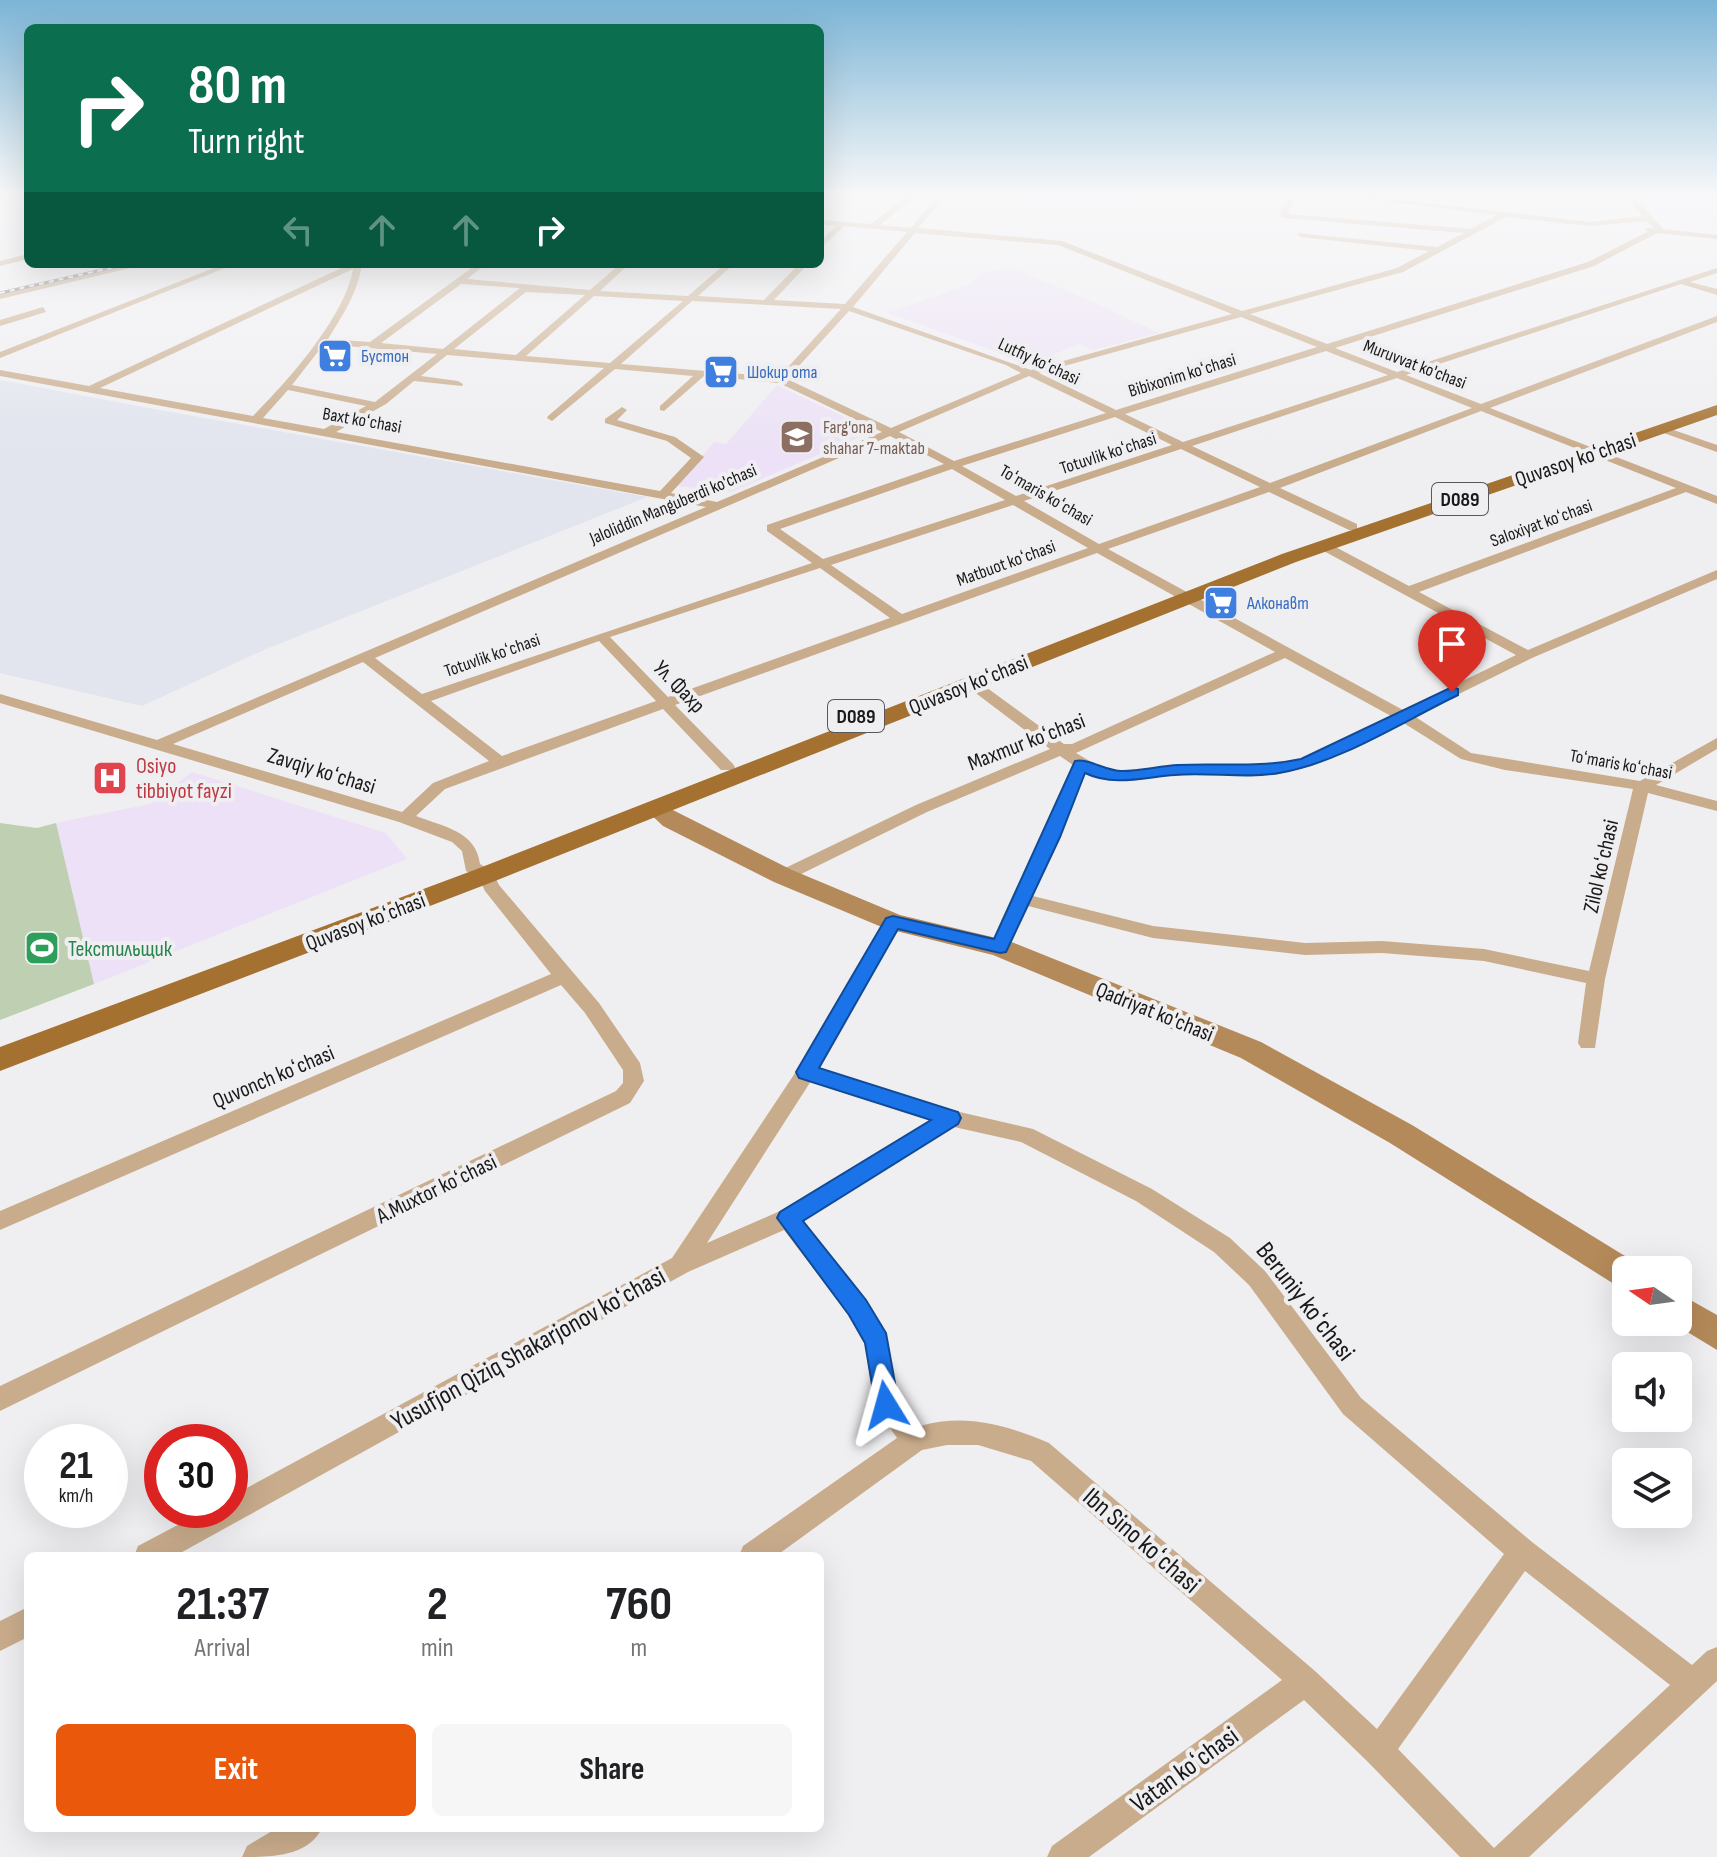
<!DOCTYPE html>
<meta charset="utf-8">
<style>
:root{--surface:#fff;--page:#f6f6f6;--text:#202124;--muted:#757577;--accent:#ea580c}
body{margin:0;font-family:"Sofia Sans Condensed",sans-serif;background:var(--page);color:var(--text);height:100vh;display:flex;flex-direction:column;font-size:30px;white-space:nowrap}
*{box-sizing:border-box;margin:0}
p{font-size:26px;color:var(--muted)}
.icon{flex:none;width:44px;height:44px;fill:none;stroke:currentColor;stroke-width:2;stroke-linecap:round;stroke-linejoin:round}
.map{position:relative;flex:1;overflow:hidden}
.panel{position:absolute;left:24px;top:1552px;width:800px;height:280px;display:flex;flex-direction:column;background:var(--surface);border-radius:12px;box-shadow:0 8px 32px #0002}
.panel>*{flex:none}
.hud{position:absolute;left:24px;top:24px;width:800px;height:244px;border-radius:12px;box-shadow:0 8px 32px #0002;background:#0b6e4f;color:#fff;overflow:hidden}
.needle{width:52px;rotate:283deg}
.fabs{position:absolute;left:1612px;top:1256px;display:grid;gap:16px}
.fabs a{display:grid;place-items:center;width:80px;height:80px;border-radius:12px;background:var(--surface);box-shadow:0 8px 32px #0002;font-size:40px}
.speed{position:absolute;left:24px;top:1424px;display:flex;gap:16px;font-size:40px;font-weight:700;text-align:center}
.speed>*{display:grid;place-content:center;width:104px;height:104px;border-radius:50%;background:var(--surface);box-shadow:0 8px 32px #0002;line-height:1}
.speed small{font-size:20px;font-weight:400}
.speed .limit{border:12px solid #d22;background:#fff;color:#111}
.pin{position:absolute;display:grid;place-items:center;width:68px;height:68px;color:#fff;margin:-82px -34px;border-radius:50% 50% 50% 0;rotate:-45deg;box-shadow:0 0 8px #0007}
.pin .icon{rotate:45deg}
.me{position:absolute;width:88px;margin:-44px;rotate:352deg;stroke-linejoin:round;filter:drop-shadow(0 0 6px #0008)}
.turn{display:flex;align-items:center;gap:28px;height:168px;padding:0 32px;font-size:36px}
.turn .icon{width:104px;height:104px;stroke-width:2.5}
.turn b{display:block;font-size:56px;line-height:68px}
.lanes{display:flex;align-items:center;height:76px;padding:0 32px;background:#0003;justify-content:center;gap:40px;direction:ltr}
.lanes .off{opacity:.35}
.eta{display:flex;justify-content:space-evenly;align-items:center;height:136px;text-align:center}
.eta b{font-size:48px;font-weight:700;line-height:56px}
.button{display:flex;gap:16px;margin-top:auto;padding:16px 32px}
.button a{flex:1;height:92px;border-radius:12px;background:var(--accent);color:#fff;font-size:32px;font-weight:700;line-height:92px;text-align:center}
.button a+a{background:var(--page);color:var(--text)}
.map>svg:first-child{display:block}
</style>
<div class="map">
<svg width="1717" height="1857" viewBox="0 0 1717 1857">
<rect width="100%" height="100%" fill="#efeff2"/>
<polygon fill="#e2e4ee" points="0,380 149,408 647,497 266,649 142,706 0,673"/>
<g fill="#ece1f6">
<polygon points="957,193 1143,193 1137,206 1103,204 1098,211 1017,204 1021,198"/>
<polygon points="1636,193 1701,196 1717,217 1717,227 1660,221 1643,208"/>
<polygon points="1011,267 1093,302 1159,333 1093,350 1079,344 1031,364 888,313 970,284 980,273"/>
<polygon points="777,385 874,431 731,492 676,486 714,442 726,444"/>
<polygon points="192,772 386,833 407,859 94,984 56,823 150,804"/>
</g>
<polygon fill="#bfcfb2" points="0,823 37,828 56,823 94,984 0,1020"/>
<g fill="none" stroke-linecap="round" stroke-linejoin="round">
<g fill="#c9ac8c" fill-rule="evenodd">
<polygon points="14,193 28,195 0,200 0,196"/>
<path d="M911 193H920L880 225 911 228 940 193H948L918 228 1062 241 1242 311 1397 268 1429 251 1300 237 1297 233 1437 247 1464 233 1284 218 1280 216 1286 200 1284 193H1292L1294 200 1288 214 1471 229 1497 215 1318 193H1342L1590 222 1642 216 1622 193H1630L1663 229 1717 235V239L1657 233 1594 266 1335 348 1397 372 1717 268V273L1690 282 1717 289V295L1681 284 1406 375 1481 404 1717 316V322L1490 408 1717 496V504L1686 492 1419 592 1528 650 1717 570V579L1532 658 1414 716 1471 753 1640 781 1717 738V749L1656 785 1717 801V811L1648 793 1605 979 1595 1048H1581L1578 1043 1586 983 1484 961 1382 953 1305 955 1153 938 1028 906 1006 951H994L991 947 1073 765 1060 756 927 812 789 880H777L774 876 777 872 916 805 1050 749 965 685V679H975L1064 744H1072L1275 652 1097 553 675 705 733 764 735 767 733 770H721L663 709 445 789 416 816C444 827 476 831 480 864L492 871 499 885 599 1003 640 1063 644 1081 630 1103 0 1411V1386L616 1091 623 1083V1070L585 1013 561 985 0 1230V1211L551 974 485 891 479 878 466 871 462 851 452 842 399 822 0 703V694L157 740 706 507 0 376V370L89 386 350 264H362C358 292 343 315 328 339L370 342 477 264H486L467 279 590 290 620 264H629L600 291 688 296 725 264H734L698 296 764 300 799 264H808L774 300 845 304 907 232 844 226 820 249V242L836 226 820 224V220L871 224ZM1506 217 1590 226 1646 221 1654 228H1645L1647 232 1588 262 1327 344 1250 314 1403 272ZM915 233 1058 245 1232 314 1031 370 853 307ZM353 269C345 317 287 382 253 416L100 388ZM461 284 520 288 443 349 381 343ZM526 292 585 295 516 355 454 349ZM594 296 683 301 610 363 526 356ZM692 301 841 309 779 377 621 364ZM849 311 1006 365 1021 373 891 428 787 379ZM1241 317 1317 347 1116 410 1039 373ZM324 344 437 354 375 402 292 385ZM1326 351 1388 375 1183 442 1125 414ZM447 355 604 368 548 416 547 418 552 421 615 369 693 376 660 406V410L664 411 704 376 779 383 882 432 717 502 671 493 704 457 675 437 617 420 627 410 622 407 605 419V423L667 441 691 458 660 491 336 432 386 404 414 381 462 386 463 384 458 381 421 376ZM1029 376 1106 413 954 461 899 432ZM1397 378 1472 408 1270 483 1192 446ZM288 390 366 406 324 429 263 418ZM1481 411 1676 488 1409 586 1328 543H1320V549L1516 655 1403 710 1108 549 1269 492 1349 530H1357V524L1280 488ZM1115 417 1172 445 1016 496 962 466ZM890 436 944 464 767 525V531L812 563 422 694 375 658ZM1181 449 1260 487 1099 544 1024 501ZM952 469 1005 500 823 559 780 529ZM1013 505 1088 548 902 614 831 565ZM820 568 890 618 668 697 610 637ZM599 641 656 701 502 756 431 701ZM1285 658 1391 716 1301 759 1275 765H1177L1123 771 1105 770 1076 753ZM363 662 489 761 433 783 402 812 173 744ZM1402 722 1461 759 1505 770 1633 789 1589 971 1484 949 1382 941 1305 943 1153 926 1033 896 1086 772 1102 779 1123 781 1177 775H1275L1312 766Z"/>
<polygon points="28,254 28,259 0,266 0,261"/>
<polygon points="132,264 147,264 0,299 0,293"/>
<polygon points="224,264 235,264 0,358 0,352"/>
<polygon points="43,307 46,312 0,326 0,320"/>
<polygon points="1662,426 1717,445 1717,452 1658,431 1658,427"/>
<path d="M893 916 902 922 818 1068 951 1110 1033 1129 1152 1189 1230 1238 1265 1271 1361 1398 1532 1542 1692 1665 1707 1651 1717 1647V1681L1529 1857H1460L1368 1762 1304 1700 1089 1857H1047L1052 1846 1282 1680 1031 1461 978 1445H947L922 1450 776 1556H739L743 1546 897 1438 874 1405 865 1343 849 1315 784 1230 688 1272 175 1556H134L138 1546 206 1510H230V1497L672 1258 799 1067 887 918ZM811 1081 931 1120 780 1211 707 1243ZM954 1127 1021 1142 1136 1201 1214 1252 1249 1285 1343 1414 1504 1554 1377 1729 1315 1671 1049 1443C1006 1425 966 1413 920 1426L898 1400 886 1332 865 1301 803 1220ZM1525 1571 1670 1685 1494 1848 1398 1749Z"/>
<polygon points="28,1607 28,1637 0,1651 0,1621"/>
<path d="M277 1828H322C308 1857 271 1857 242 1857L247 1846Z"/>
</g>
<g fill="#b58a5a" fill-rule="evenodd">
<polygon points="657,802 792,870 900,915 1009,941 1261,1042 1412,1125 1638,1264 1641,1270 1626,1270 1626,1289 1614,1284 1390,1143 1241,1058 993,955 884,928 774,882 663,826 645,809 649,804"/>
<polygon points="1678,1293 1717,1315 1717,1350 1671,1322 1678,1322"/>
</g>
<polygon fill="#a57130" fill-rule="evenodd" points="1717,405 1717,415 1296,562 495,881 0,1071 0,1047 477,869 1282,554"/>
<g stroke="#757577" stroke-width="3">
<polyline id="rail" points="0,293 128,264"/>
</g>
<use href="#rail" stroke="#efeff2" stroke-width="2" stroke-dasharray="5" stroke-linecap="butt"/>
</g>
<linearGradient id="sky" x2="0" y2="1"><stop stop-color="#7cb5d6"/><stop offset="0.43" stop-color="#f8f8f9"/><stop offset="1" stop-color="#f8f8f9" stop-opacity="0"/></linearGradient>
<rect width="1717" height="453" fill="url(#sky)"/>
<path fill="#1a73e8" stroke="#114b97" stroke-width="2" d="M1452 687 1458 689V695C1402 722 1339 763 1279 773 1246 779 1209 772 1175 775 1145 777 1114 787 1085 773L1060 837 1006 952 1000 953 898 929 819 1068 958 1112 961 1118 958 1124 803 1221 866 1300 886 1333 899 1405 895 1414 886 1417 877 1414 865 1343 849 1315 777 1218 780 1212 931 1120 799 1078 796 1072 886 918 893 916 994 939 1075 761C1089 758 1105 771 1122 771 1141 771 1159 766 1178 765 1219 763 1260 768 1301 759Z"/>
<defs>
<g id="supermarket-square" transform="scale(1.8)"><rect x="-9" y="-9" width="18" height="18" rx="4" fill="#3f7fe0" stroke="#efeff2"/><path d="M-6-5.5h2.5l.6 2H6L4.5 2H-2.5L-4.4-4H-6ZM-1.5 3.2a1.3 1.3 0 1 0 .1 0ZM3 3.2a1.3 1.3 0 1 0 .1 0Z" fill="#fff"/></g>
<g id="school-square" transform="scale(1.8)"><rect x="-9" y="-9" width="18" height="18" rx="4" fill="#8d6e63" stroke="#efeff2"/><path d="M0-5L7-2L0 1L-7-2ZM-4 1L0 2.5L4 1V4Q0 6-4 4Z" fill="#fff"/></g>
<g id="hospital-square" transform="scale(1.8)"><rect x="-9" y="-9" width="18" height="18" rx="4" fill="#e0444e" stroke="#efeff2"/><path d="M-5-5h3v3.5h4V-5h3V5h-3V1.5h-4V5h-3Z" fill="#fff"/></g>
<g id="stadium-square" transform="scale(1.8)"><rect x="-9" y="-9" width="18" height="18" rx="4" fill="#2e9e5b" stroke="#efeff2"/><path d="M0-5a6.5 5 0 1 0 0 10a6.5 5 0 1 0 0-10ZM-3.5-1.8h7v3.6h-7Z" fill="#fff"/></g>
</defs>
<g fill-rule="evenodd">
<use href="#supermarket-square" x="335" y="356"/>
<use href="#supermarket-square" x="721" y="372"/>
<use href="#school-square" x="797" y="437"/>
<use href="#supermarket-square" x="1221" y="603"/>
<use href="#hospital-square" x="110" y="778"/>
<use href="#stadium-square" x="42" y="948"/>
</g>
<g text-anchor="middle" stroke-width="8" stroke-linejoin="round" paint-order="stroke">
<g font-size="18" fill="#366cbe" stroke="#efeff2" text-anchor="start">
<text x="361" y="362">Бустон</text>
<text x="747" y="378">Шокир ота</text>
<text x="1247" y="609">Алконавт</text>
</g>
<g font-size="18" fill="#19191a" stroke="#efeff2">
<text transform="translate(1039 361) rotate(25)" y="6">Lutfiy koʻchasi</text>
<text transform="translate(1415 364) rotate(21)" y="6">Muruvvat ko'chasi</text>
<text transform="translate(1182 375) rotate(-17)" y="6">Bibixonim koʻchasi</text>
<text transform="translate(362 420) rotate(10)" y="6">Baxt koʻchasi</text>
<text transform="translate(1108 453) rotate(-18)" y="6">Totuvlik koʻchasi</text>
<text transform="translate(1046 495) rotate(30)" y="6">Toʻmaris koʻchasi</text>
<text transform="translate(673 504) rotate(-23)" y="6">Jaloliddin Manguberdi ko'chasi</text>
<text transform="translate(1541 523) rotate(-20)" y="6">Saloxiyat koʻchasi</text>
<text transform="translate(1006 563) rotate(-20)" y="6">Matbuot koʻchasi</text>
<text transform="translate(492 655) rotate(-19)" y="6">Totuvlik koʻchasi</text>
<text transform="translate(1621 764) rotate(10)" y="6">Toʻmaris koʻchasi</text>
</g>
<g font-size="18" fill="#785e54" stroke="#efeff2" text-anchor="start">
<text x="823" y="433">Farg'ona<tspan x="823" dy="21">shahar 7-maktab</tspan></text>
</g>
<g fill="#efeff2" stroke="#59595b" stroke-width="2">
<rect x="1432" y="483" width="56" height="32" rx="6"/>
<rect x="828" y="700" width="56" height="32" rx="6"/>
</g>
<g font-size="20" font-weight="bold" fill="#19191a">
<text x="1460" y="506">D089</text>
<text x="856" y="723">D089</text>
</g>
<g font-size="22" fill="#19191a" stroke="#efeff2">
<text transform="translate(1575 459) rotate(-19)" y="8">Quvasoy koʻchasi</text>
<text transform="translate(968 684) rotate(-22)" y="8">Quvasoy koʻchasi</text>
<text transform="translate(680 686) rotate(46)" y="8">Ул. Фахр</text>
<text transform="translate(1026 741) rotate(-21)" y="8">Maxmur koʻchasi</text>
<text transform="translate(322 770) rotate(17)" y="8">Zavqiy koʻchasi</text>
<text transform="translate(1600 866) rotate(-77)" y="8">Zilol koʻchasi</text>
<text transform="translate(365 921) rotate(-21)" y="8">Quvasoy koʻchasi</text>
<text transform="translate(1155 1011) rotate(22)" y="8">Qadriyat ko'chasi</text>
<text transform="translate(273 1076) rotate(-23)" y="8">Quvonch koʻchasi</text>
<text transform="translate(436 1188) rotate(-26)" y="8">A.Muxtor koʻchasi</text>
</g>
<g font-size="22" fill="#be3a42" stroke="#efeff2" text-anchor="start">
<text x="136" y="773">Osiyo<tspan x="136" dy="25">tibbiyot fayzi</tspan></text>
</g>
<g font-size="22" fill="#27864d" stroke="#efeff2" text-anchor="start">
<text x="68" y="956">Текстильщик</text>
</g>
<g font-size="26" fill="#19191a" stroke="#efeff2">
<text transform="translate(1306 1301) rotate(52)" y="9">Beruniy koʻchasi</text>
<text transform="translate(528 1348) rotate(-29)" y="9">Yusufjon Qiziq Shakarjonov koʻchasi</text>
<text transform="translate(1142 1540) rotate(41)" y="9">Ibn Sino koʻchasi</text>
<text transform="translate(1184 1769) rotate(-36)" y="9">Vatan koʻchasi</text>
</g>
</g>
</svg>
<div class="fabs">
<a><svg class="needle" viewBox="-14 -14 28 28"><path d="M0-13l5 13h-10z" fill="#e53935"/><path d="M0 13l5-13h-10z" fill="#757577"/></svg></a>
<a><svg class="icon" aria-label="sound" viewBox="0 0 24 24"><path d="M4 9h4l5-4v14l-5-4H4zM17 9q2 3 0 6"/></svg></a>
<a><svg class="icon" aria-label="layers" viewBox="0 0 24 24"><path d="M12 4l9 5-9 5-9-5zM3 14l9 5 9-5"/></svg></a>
</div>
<div class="speed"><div>21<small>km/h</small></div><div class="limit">30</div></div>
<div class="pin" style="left:1452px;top:692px;background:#d93025"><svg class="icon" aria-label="arrive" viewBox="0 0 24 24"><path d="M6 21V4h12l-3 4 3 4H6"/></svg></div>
<svg class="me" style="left:886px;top:1405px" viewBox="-20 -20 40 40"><path d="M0-17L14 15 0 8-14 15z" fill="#1a73e8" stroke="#fff" stroke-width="4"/></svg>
<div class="hud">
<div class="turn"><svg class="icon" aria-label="right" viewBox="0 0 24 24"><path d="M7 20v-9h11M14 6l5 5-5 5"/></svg><div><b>80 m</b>Turn right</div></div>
<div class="lanes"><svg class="icon off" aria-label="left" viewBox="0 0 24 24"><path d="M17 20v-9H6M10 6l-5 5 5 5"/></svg><svg class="icon off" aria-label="ahead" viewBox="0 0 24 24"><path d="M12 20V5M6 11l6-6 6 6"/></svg><svg class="icon off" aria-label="ahead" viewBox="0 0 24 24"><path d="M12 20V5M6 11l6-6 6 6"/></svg><svg class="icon" aria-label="right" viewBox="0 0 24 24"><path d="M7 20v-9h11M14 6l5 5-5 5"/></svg></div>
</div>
<section class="panel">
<div class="eta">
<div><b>21:37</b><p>Arrival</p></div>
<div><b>2</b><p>min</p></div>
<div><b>760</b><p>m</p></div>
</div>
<div class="button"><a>Exit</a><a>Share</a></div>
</section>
</div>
